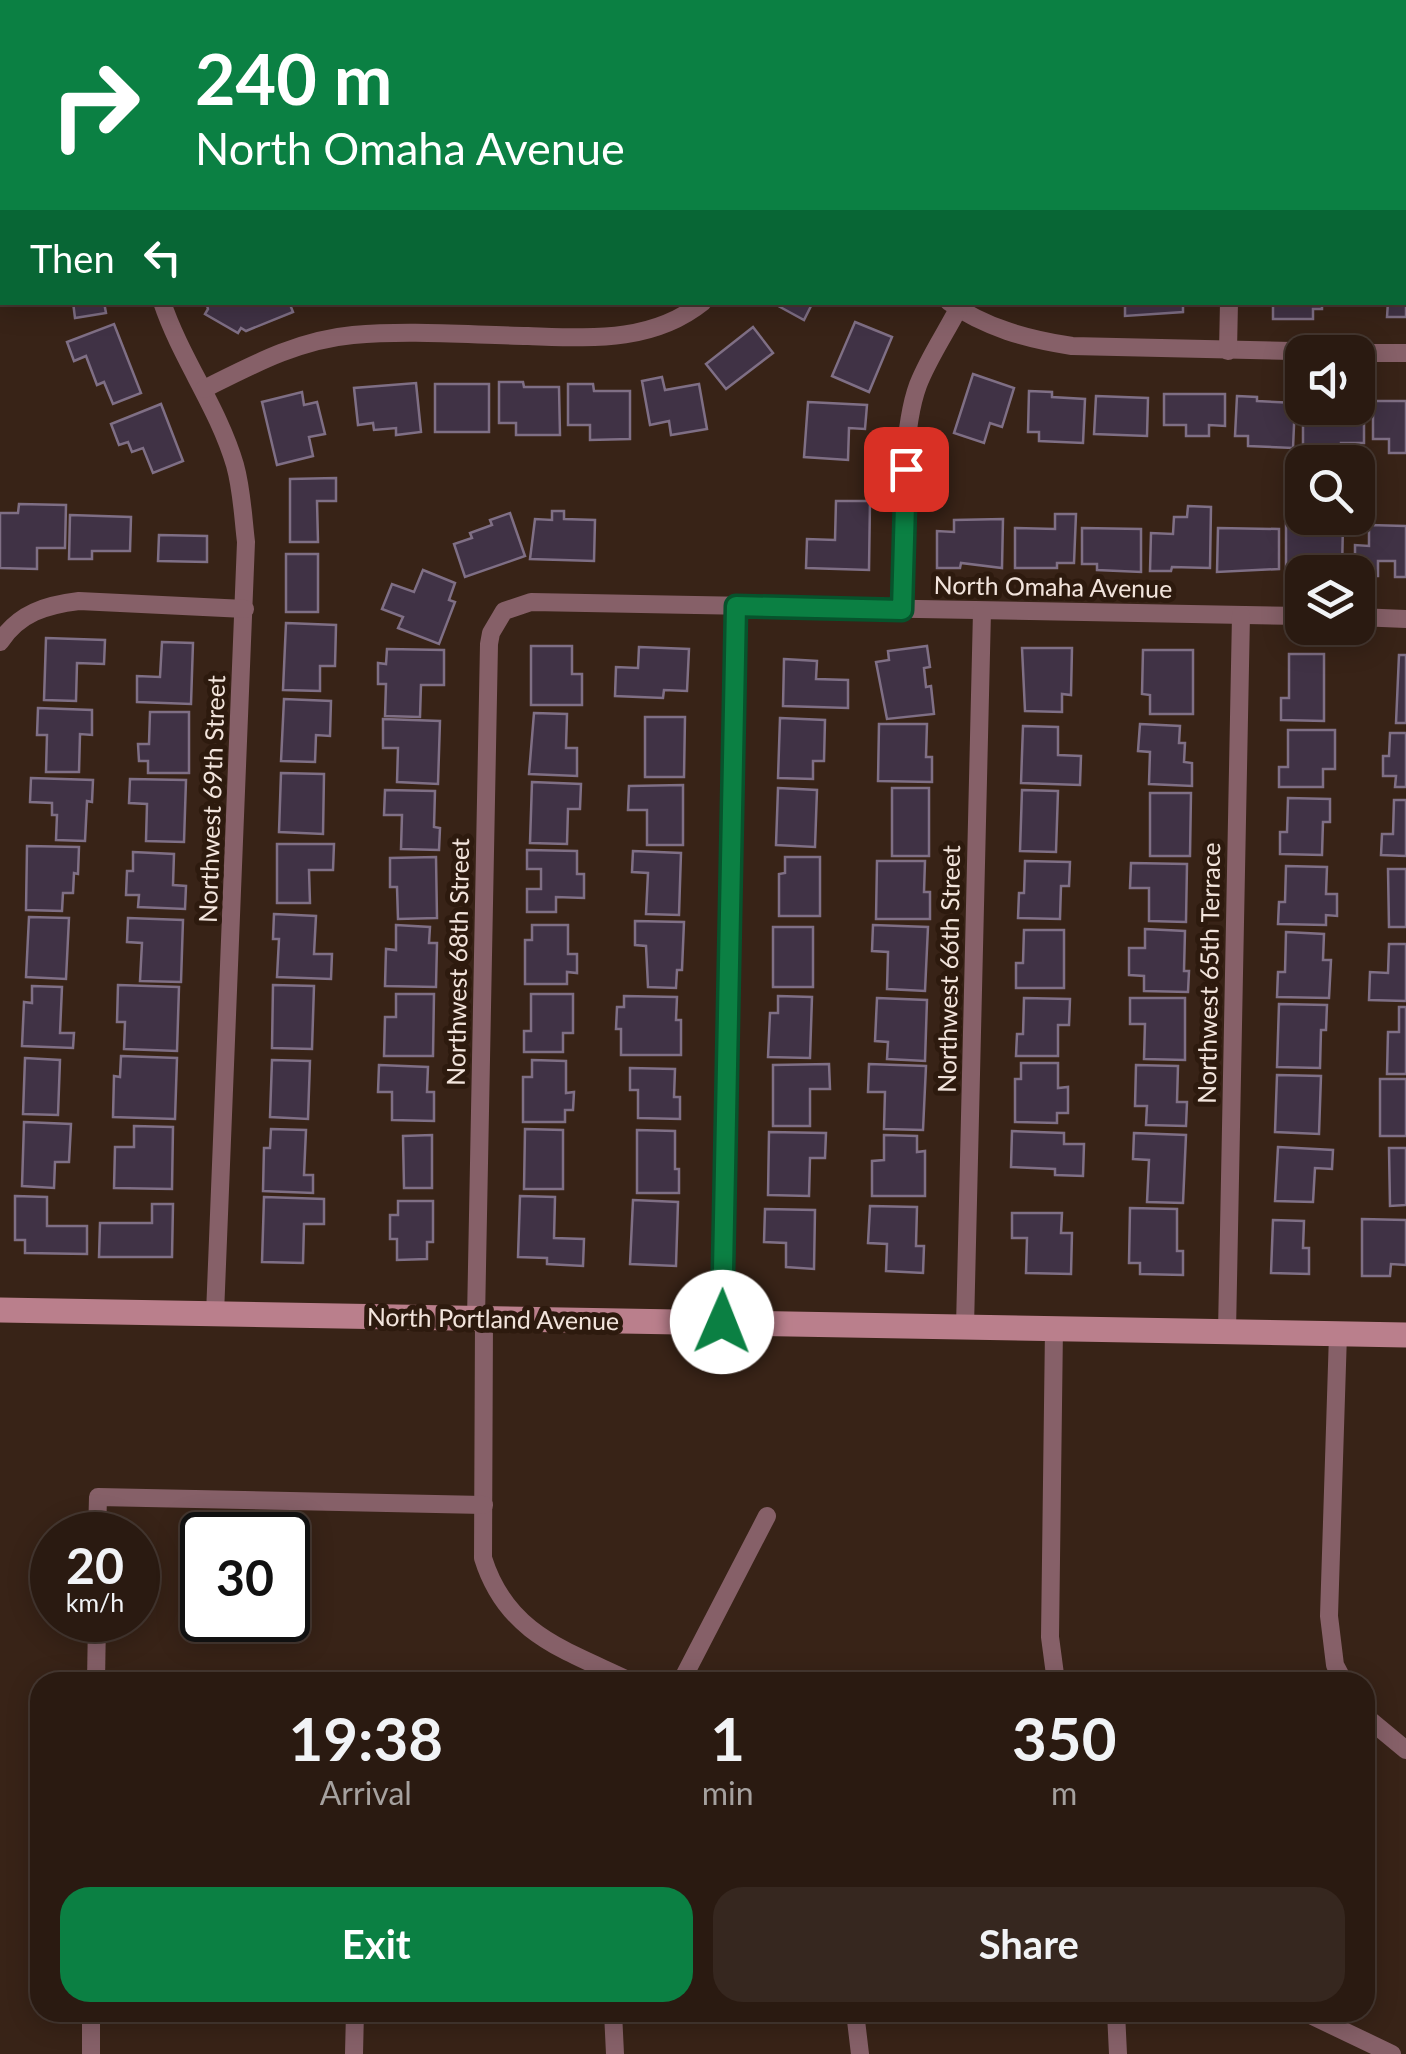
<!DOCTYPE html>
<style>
:root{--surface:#2a1a11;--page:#36271f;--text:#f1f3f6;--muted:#a5a19f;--line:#463831;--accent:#0b8043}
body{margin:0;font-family:Lato,sans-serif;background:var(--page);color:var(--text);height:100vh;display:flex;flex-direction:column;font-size:38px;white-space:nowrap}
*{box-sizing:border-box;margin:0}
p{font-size:32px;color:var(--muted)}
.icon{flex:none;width:55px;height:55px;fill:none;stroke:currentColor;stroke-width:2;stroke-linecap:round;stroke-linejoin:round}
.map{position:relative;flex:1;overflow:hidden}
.details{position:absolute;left:30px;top:1672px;width:1345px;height:350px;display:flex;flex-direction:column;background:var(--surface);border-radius:30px;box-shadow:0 5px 25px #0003,0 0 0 2px var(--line)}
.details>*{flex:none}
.hud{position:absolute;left:0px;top:0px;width:1408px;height:305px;box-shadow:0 5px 25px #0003,0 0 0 2px var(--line);background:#0b8043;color:#fff;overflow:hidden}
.tools{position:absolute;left:1285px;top:335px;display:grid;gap:20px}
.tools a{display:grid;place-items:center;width:90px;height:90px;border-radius:20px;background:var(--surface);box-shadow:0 5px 25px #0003,0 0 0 2px var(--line);font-size:50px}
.speed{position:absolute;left:30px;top:1512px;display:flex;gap:20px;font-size:50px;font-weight:700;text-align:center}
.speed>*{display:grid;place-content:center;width:130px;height:130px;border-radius:50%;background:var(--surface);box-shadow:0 5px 25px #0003,0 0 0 2px var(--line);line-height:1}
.speed small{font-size:25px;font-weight:400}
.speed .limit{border:5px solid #111;border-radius:15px;background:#fff;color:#111}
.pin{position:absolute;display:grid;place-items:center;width:85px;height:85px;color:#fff;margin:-42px;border-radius:20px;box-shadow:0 5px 15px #0006}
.me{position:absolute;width:110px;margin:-55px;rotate:1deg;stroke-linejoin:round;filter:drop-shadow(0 0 8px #0008)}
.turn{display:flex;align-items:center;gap:35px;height:210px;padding:0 30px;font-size:45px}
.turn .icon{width:130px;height:130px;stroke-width:2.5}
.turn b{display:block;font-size:70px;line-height:85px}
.then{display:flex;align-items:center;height:95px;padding:0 30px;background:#0003;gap:20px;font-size:38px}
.eta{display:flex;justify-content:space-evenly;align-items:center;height:170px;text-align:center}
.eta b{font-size:60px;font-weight:700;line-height:70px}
.primary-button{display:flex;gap:20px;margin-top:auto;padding:20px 30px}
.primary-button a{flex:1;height:115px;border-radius:30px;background:var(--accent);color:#fff;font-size:40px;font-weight:700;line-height:115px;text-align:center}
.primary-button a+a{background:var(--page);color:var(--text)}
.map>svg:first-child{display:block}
</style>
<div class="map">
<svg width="1406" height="2054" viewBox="0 0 1406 2054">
<rect width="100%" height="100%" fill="#382317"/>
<g fill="#403245" stroke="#7f6f85" stroke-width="2.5">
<polygon points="1406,286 1406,317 1387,317 1388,302 1405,302"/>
<polygon points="73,302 104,302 106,313 75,318"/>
<polygon points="206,302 289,302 293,312 246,331 241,328 238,333 205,314 208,309"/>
<polygon points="771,302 813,302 804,320"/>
<polygon points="1125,302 1183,302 1183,312 1125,316"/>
<polygon points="1273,302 1322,302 1322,309 1313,309 1313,319 1273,319"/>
<polygon points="855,322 892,337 869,392 832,376"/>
<polygon points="114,324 141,393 113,404 104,382 97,385 86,356 74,361 67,342"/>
<polygon points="753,327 773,353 726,389 706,364"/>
<polygon points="973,374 1014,388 1002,427 990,423 984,443 954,433"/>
<polygon points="662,377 665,390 699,384 707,429 671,435 669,421 650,425 642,381"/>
<polygon points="499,382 523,382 524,387 559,387 560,435 516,435 516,423 499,423"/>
<polygon points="416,383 421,432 396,435 396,428 374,430 373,423 358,425 354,388"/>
<rect x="435" y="384" width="54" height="48"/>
<polygon points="568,384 593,384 594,391 630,391 630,439 590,440 590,425 568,425"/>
<polygon points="1029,391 1052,392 1052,397 1085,399 1083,443 1039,441 1039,432 1028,432"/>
<polygon points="302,392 304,405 317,402 325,434 309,437 313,456 277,465 262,402"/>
<polygon points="1164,394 1225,394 1225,426 1209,425 1209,436 1186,436 1186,425 1164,425"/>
<polygon points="1096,396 1148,398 1147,436 1094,434"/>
<polygon points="1237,396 1257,397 1257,401 1295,403 1293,448 1248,446 1248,436 1235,436"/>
<polygon points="1358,399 1364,399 1364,443 1341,443 1341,455 1303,455 1303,408 1358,408"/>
<polygon points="1373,401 1406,401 1406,453 1389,453 1389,439 1373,439"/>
<polygon points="808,402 867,405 865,429 849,428 848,460 804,457"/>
<polygon points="161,404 183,461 153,473 143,448 132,452 128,442 119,445 111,424"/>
<polygon points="336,478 336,501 317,501 318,542 290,542 290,479"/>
<polygon points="836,501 870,501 869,570 806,568 807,539 835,540"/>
<polygon points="19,504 66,505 65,548 37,548 37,569 0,568 0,513 18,513"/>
<polygon points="1188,506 1211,507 1210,568 1172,567 1171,571 1150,571 1151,533 1173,534 1174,517 1187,517"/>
<polygon points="552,511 564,511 564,519 595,520 594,561 530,559 535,519 552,520"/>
<polygon points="510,513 525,556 465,577 454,544 472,538 470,533 492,525 490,520"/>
<polygon points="1055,514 1076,514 1074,563 1057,563 1057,568 1015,568 1015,528 1055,529"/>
<polygon points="70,515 131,517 130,551 92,551 92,559 69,559"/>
<polygon points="1003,519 1002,568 961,563 960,568 937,568 937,531 954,532 954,520"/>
<polygon points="1286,523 1343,524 1342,570 1286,574"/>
<polygon points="1369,525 1406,526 1406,577 1395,577 1395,561 1378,561 1378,576 1358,576 1355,572 1355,545 1369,546"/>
<polygon points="1082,528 1141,529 1141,572 1097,570 1097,564 1082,564"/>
<polygon points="1218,528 1279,529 1279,569 1217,572"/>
<polygon points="159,535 207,536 207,562 158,561"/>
<rect x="286" y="554" width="32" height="58"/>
<polygon points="423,570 455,583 449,600 455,602 439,644 398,628 403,617 382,609 392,584 414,592"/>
<polygon points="286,623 336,625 335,666 320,666 320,691 283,690"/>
<polygon points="46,638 105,640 104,664 77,663 76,701 44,700"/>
<polygon points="162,642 193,643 191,704 137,702 137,676 160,677"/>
<polygon points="531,646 572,646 572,674 582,674 582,705 531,705"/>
<polygon points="927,646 930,667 924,668 926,687 931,686 934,714 887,719 876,662 889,660 888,651"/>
<polygon points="639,647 689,649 687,691 664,690 663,698 615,696 616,667 638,668"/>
<polygon points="1022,648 1072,648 1071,695 1062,694 1062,712 1025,711"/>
<polygon points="387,649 444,650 444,685 421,685 420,717 385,716 386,684 378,684 378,663 386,664"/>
<polygon points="1143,650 1193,650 1193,714 1150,714 1150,695 1142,694"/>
<polygon points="1289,654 1324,654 1324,721 1281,720 1281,698 1289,698"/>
<polygon points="1399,655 1406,655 1406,723 1396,723"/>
<polygon points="784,659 817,661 816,679 848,680 848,708 783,706"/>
<polygon points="284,699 331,701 330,736 316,735 315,762 281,761"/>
<polygon points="38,708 92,710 92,735 80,734 79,772 46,772 47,735 37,735"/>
<polygon points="150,712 189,712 189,773 148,773 148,761 139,761 138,744 149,744"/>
<polygon points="534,713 567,714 566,748 577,748 577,776 529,774"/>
<polygon points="645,717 685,717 684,777 645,777"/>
<polygon points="780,718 825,720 824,761 813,761 813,779 778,778"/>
<polygon points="383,719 440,721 438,784 397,782 398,748 383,748"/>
<polygon points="879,724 927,724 926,757 932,757 932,782 878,781"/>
<polygon points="1140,724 1180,726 1179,743 1185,743 1184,762 1192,763 1192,786 1149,784 1150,752 1138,751"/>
<polygon points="1023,726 1058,727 1058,755 1081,756 1080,785 1021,783"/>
<polygon points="1288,730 1335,730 1335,769 1323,769 1323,787 1279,787 1279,767 1288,767"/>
<polygon points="1390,733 1406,733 1406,787 1395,787 1396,776 1383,776 1383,756 1389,756"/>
<polygon points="281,773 324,774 323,834 279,832"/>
<polygon points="31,778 93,780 92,802 87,801 85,841 56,840 57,815 52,815 52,803 30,802"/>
<polygon points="130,779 186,780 184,842 146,841 147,804 129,803"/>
<polygon points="532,782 581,784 580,809 568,809 567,844 530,843"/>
<polygon points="683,785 683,845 647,845 647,810 628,810 629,786"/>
<polygon points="778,788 817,790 815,847 776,845"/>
<rect x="892" y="788" width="37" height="68"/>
<polygon points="385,790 435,791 434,827 440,828 439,850 401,849 402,815 384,815"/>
<polygon points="1022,790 1058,791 1056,852 1020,851"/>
<polygon points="1150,793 1191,793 1190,856 1150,856"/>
<polygon points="1288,798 1330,799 1330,822 1323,822 1322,855 1280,854 1280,832 1287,832"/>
<polygon points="1394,800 1406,800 1406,856 1381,855 1382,834 1393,834"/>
<polygon points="277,844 334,844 333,870 309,870 310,903 277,903"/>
<polygon points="27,846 79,847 78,874 74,873 73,893 63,893 62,911 26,910"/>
<polygon points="527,850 577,851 577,874 584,874 584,898 556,897 556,912 527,912 527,889 541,889 541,869 527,869"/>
<polygon points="633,851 681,853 679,915 646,914 648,873 632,872"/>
<polygon points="133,852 174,854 173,885 186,886 185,909 138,907 139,895 126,895 127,871 133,871"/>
<polygon points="436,857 437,918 398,919 397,887 390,887 390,858"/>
<polygon points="785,857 820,857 820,916 779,916 779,874 785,873"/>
<polygon points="877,861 925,861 924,892 930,892 930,919 876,919"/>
<polygon points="1025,861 1070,862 1069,886 1061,886 1060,919 1018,918 1019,893 1024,893"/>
<polygon points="1131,863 1187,864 1186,922 1149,921 1149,888 1130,888"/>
<polygon points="1286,866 1327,867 1326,894 1337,894 1337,916 1326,915 1326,925 1278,924 1279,902 1285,902"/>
<polygon points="1388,869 1406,869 1406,927 1389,927"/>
<polygon points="274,914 316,916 314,954 332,954 331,979 277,977 279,939 273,939"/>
<polygon points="29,917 69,918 66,979 26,977"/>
<polygon points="128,918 183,920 181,982 140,981 142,943 127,942"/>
<polygon points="635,921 684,922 682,970 677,970 676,988 648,987 646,946 635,945"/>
<polygon points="396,925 430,927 429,943 437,943 436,987 385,986 386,949 396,950"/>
<polygon points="532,925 568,925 568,954 577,954 577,973 567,972 567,984 525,984 525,940 532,940"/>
<polygon points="873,925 928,927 925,991 887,989 888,952 872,951"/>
<rect x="773" y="927" width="40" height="60"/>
<polygon points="1145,929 1185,931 1184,971 1189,971 1188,992 1144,991 1144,976 1129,975 1129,948 1145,948"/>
<polygon points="1024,930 1064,930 1064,988 1016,988 1016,963 1023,963"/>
<polygon points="1286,932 1324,934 1323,960 1331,960 1329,998 1277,997 1278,972 1285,972"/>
<polygon points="1389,944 1406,944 1406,1001 1369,1000 1370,972 1388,973"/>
<polygon points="118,985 179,987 177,1051 124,1049 125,1022 117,1022"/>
<polygon points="273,985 314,986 312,1049 272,1048"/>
<polygon points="32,986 62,987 60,1033 74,1033 73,1048 22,1046 24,1002 32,1003"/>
<polygon points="396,994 434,994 433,1056 384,1056 385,1017 396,1017"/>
<polygon points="531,994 573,994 573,1033 563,1033 563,1052 524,1052 524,1031 531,1031"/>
<polygon points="624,996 677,997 676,1020 681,1020 681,1055 621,1055 621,1029 616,1029 617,1007 624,1007"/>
<polygon points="778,996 812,997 810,1058 768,1057 770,1013 778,1013"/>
<polygon points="877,998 927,1000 925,1061 887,1059 888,1042 875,1041"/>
<polygon points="1024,998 1070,999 1069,1025 1058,1025 1058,1056 1016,1056 1017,1034 1023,1034"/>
<polygon points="1130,998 1185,998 1185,1060 1144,1059 1145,1024 1130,1024"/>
<polygon points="1279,1004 1327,1005 1326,1030 1321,1030 1320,1068 1277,1067"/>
<polygon points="1399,1007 1406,1007 1406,1074 1387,1074 1388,1032 1399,1032"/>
<polygon points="121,1056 177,1058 175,1119 113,1117 114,1076 120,1077"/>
<polygon points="25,1058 60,1060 58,1115 23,1114"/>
<polygon points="272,1060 310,1061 308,1119 270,1117"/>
<polygon points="532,1060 566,1061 566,1093 574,1092 573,1110 565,1110 565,1122 523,1122 523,1077 532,1077"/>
<polygon points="1021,1063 1058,1063 1058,1088 1068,1087 1068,1113 1057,1113 1057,1123 1015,1122 1015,1079 1021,1079"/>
<polygon points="829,1064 830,1089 810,1089 810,1126 773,1126 773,1065"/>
<polygon points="869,1064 926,1066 923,1130 884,1129 885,1092 868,1092"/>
<polygon points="379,1065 428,1067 427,1092 434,1092 434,1121 392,1120 392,1092 378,1092"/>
<polygon points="1136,1065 1178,1066 1177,1102 1187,1102 1186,1126 1146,1125 1147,1106 1135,1106"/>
<polygon points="630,1068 675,1069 674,1097 680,1097 680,1119 638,1118 638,1090 630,1090"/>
<polygon points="1277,1075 1321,1076 1319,1134 1275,1132"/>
<rect x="1380" y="1079" width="26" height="57"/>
<polygon points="24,1122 71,1124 69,1162 55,1162 54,1188 22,1186"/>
<polygon points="134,1126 173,1127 172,1189 114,1188 115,1147 134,1147"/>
<polygon points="271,1129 306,1130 304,1175 313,1175 313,1193 263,1191 264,1148 270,1148"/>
<polygon points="525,1129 563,1130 563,1189 524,1189"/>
<polygon points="637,1130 675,1131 675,1169 679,1169 679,1193 637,1193"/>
<polygon points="1012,1131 1064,1133 1064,1144 1084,1144 1083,1176 1055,1175 1055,1169 1011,1167"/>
<polygon points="769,1132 826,1133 825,1158 810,1158 809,1196 768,1195"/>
<polygon points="1134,1133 1186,1135 1183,1203 1147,1202 1149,1160 1133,1159"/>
<polygon points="432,1135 432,1188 404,1188 403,1136"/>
<polygon points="884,1135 917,1136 917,1152 925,1151 925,1196 872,1196 872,1161 884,1160"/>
<polygon points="1278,1147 1333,1150 1332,1169 1315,1168 1313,1202 1275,1201"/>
<polygon points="1389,1148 1406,1148 1406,1205 1390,1206"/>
<polygon points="15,1196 47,1197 47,1226 87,1226 87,1254 25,1253 25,1240 15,1240"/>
<polygon points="520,1196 555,1197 554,1238 584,1239 583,1266 547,1264 547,1258 518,1257"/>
<polygon points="264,1197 324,1199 324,1224 304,1224 303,1263 262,1262"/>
<polygon points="633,1200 678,1202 676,1266 630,1264"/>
<polygon points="398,1201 433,1201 433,1242 427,1242 427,1259 397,1260 397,1239 390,1239 390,1215 398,1215"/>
<polygon points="152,1204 173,1204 172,1257 99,1257 100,1223 152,1223"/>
<polygon points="870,1206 917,1207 916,1246 924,1246 923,1273 886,1271 887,1244 868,1243"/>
<polygon points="1130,1208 1177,1209 1177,1251 1183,1251 1183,1275 1140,1274 1140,1263 1129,1263"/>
<polygon points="765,1209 815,1210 814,1269 786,1267 786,1243 764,1242"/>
<polygon points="1012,1213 1062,1213 1061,1233 1072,1233 1071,1274 1026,1273 1027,1238 1012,1238"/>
<polygon points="1362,1219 1406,1220 1406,1265 1391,1264 1390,1276 1362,1276"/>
<polygon points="1273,1220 1304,1221 1303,1248 1309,1248 1309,1274 1271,1273"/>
</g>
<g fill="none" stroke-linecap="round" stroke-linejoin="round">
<g stroke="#866068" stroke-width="18">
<polyline points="974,0 977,2"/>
<polyline points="153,2 153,0"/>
<polyline points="415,2 415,0"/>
<polyline points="1405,26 1406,26"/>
<path d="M162 302C181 359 218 407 235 465 242 490 243 517 246 542L215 1314"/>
<path d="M949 302C986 328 1027 339 1072 346L1337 352"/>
<polyline points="1228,351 1229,302"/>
<polyline points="1358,353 1406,353"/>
<path d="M204 389C252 365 298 340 353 335 411 330 470 335 528 336 590 338 652 343 703 302"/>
<path d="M902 610C904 549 898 439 918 385 928 359 945 334 958 309"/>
<polyline points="1358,617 1406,619"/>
<path d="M0 642C19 613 46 605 79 601L245 609"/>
<polyline points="476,1319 489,644 491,633 504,611 531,602 1302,616"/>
<path d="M484 1319 483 1558C507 1635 566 1650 632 1682"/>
<polyline points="722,1322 736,606"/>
<polyline points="965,1327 982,611"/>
<polyline points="1054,1328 1050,1637 1056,1682"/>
<polyline points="1227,1332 1241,615"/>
<polyline points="1338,1334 1329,1616 1335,1665 1344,1682"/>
<polyline points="97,1535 98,1497 484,1505"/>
<polyline points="96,1682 97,1620"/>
<polyline points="681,1682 767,1516"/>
<polyline points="1365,1716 1406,1750"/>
<polyline points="613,2012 615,2054"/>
<polyline points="855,2012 860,2054"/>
<polyline points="1116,2012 1118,2054"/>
<polyline points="1304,2012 1392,2054"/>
<polyline points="91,2054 91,2012"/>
<polyline points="354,2054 355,2012"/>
</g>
<polyline stroke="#ba7f8c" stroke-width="25" points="0,1310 1406,1335"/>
</g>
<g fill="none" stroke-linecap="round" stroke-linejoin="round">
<g stroke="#07532c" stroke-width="25">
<polyline id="route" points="722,1322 736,606 902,610 906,469"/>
</g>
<use href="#route" stroke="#0b8043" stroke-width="18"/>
</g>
<g text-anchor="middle" stroke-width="10" stroke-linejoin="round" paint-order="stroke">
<g font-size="25" fill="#f2e4dc" stroke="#2d1a0e">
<text transform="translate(1053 587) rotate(1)" y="9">North Omaha Avenue</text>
<text transform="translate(212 799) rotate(-88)" y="9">Northwest 69th Street</text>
<text transform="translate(458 962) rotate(-89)" y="9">Northwest 68th Street</text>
<text transform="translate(949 969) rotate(-89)" y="9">Northwest 66th Street</text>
<text transform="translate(1209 973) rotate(-89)" y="9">Northwest 65th Terrace</text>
<text transform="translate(493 1319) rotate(1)" y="9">North Portland Avenue</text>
</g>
</g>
</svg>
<div class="tools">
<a><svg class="icon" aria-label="sound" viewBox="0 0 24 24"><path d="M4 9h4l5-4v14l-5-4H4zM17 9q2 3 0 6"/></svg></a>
<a><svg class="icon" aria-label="search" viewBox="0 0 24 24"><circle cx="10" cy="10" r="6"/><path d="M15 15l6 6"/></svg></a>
<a><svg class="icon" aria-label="layers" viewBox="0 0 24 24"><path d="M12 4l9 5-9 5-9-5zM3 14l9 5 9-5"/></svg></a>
</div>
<div class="speed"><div>20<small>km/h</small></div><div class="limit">30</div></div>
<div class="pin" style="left:906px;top:469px;background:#d93025"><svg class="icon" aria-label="arrive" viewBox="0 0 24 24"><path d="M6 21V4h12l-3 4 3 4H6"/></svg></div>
<svg class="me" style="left:722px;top:1322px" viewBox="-20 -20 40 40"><circle r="19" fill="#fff"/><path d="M0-13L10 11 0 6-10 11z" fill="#0b8043"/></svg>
<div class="hud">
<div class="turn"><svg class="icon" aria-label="right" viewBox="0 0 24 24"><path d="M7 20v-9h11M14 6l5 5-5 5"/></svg><div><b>240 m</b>North Omaha Avenue</div></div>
<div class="then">Then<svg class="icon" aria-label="left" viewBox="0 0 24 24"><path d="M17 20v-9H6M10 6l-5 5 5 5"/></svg></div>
</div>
<section class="details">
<div class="eta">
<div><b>19:38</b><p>Arrival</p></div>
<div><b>1</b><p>min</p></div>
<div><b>350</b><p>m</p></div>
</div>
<div class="primary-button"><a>Exit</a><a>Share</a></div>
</section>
</div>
